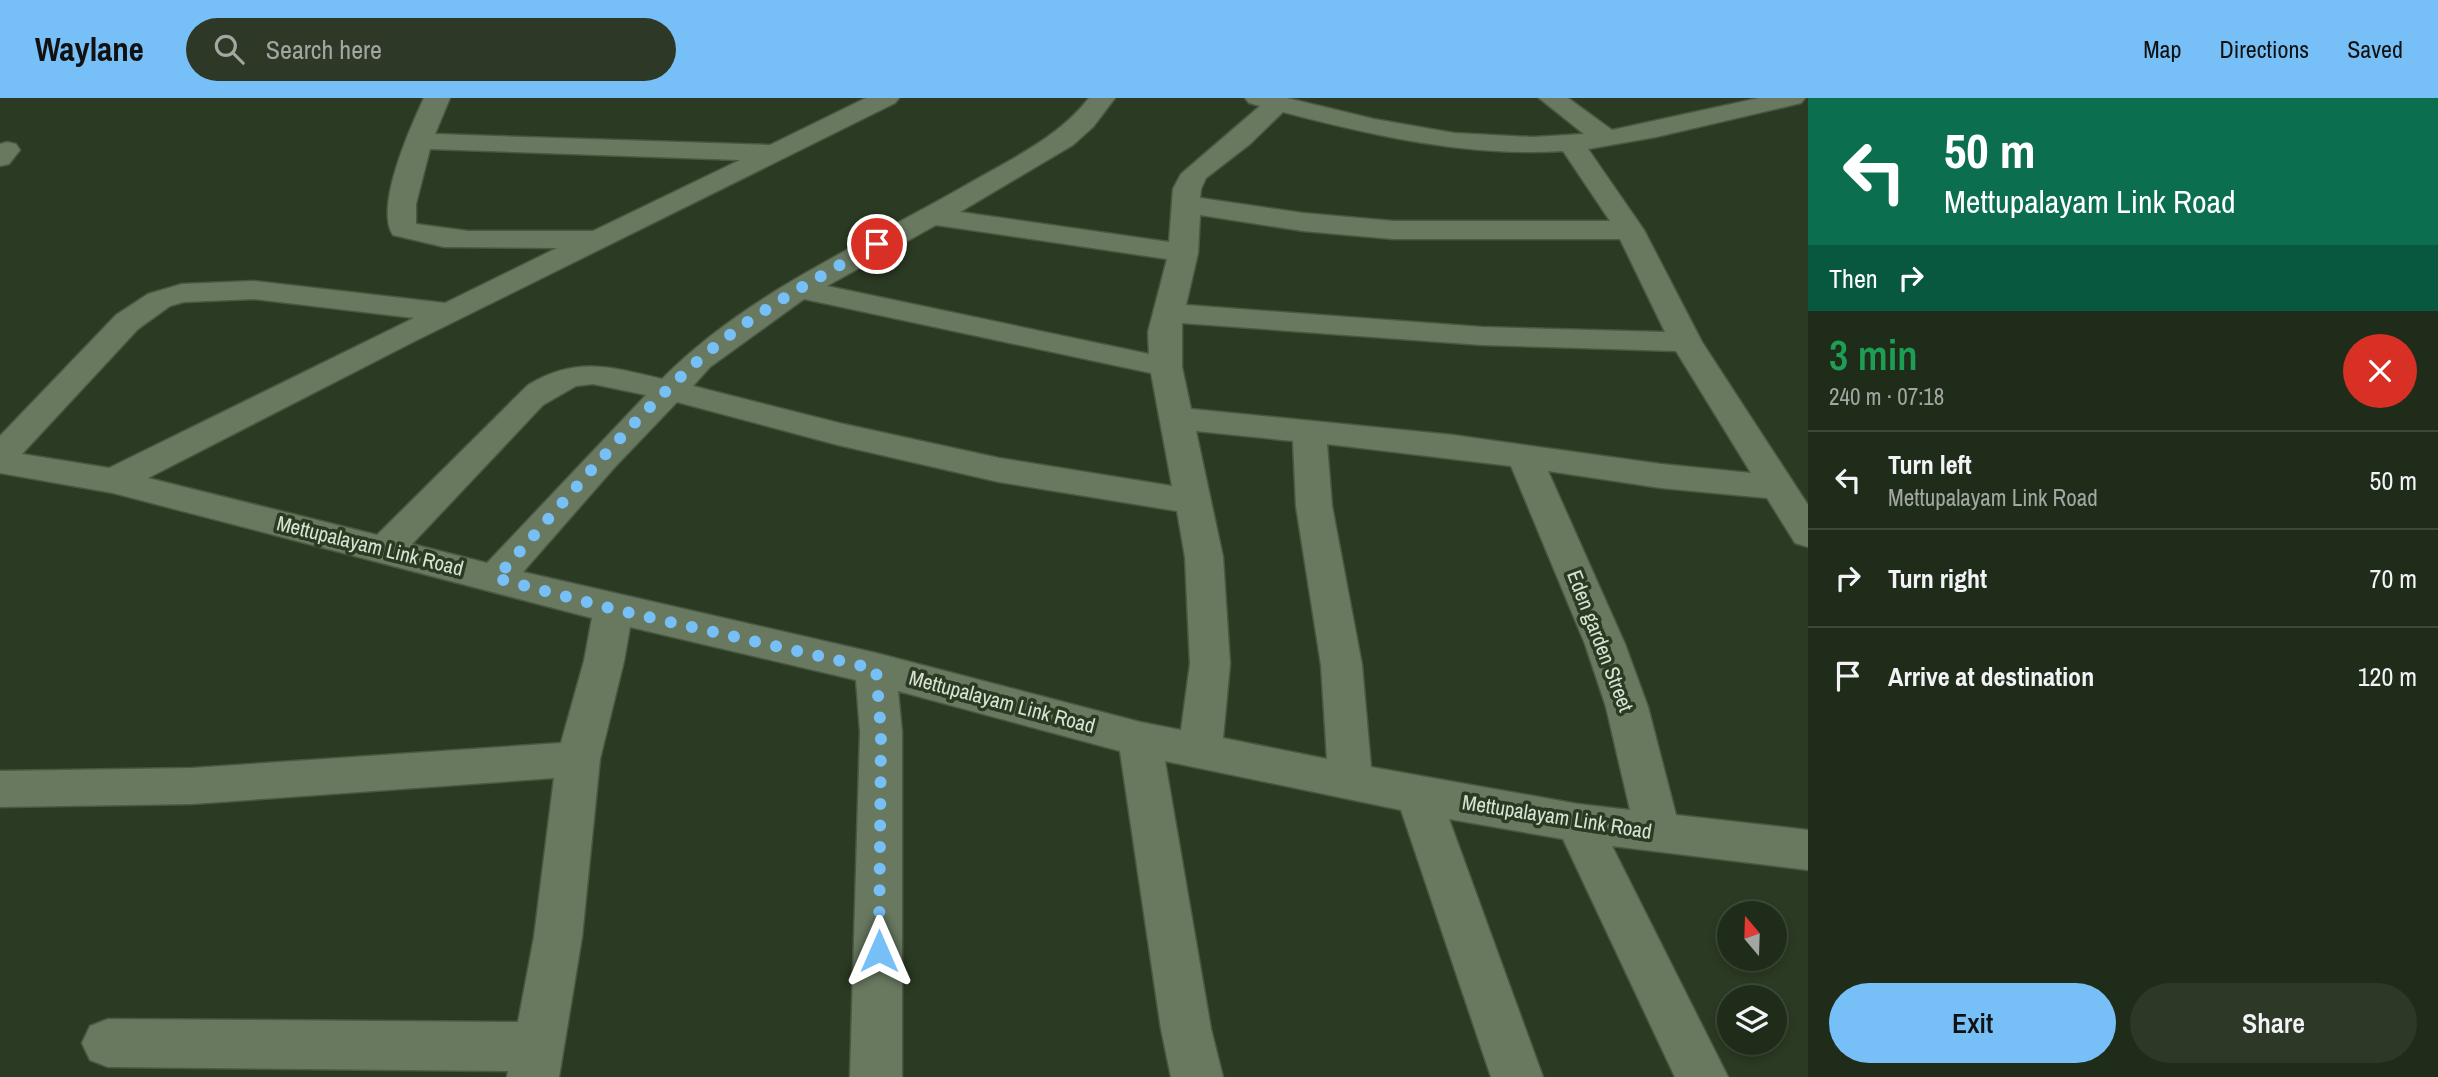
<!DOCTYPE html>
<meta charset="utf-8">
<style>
:root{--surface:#202c1a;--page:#2d3827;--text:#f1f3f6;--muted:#a2a7a2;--line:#3d4839;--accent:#77bff7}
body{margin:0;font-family:"Archivo Narrow",sans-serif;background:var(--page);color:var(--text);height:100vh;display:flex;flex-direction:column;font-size:26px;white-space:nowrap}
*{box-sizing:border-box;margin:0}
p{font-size:23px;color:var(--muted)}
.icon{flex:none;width:38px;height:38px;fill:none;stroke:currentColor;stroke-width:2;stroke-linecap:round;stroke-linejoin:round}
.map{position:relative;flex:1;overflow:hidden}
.details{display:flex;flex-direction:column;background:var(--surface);width:630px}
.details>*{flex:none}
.guide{background:#0b6e4f;color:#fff;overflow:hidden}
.needle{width:46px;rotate:341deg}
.buttons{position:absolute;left:1717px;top:803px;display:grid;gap:14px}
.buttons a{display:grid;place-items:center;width:70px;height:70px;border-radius:50%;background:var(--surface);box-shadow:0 4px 10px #0003,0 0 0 2px var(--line);font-size:35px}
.pin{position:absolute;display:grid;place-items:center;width:60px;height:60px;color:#fff;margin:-30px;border:4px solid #fff;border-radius:50%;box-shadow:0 2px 7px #0007}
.me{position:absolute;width:77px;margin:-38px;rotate:0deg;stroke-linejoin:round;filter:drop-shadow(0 0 5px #0008)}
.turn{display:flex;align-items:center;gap:24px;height:147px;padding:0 21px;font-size:32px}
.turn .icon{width:91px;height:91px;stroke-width:2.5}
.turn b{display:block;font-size:49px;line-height:60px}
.then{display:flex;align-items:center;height:66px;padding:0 21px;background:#0003;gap:14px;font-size:26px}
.round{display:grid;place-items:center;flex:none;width:74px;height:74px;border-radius:37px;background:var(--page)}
.summary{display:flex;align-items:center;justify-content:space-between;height:119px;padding:0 21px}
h1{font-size:42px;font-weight:600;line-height:52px;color:#1e9e55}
.button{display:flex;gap:14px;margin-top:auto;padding:14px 21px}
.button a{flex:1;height:80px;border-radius:42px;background:var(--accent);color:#111;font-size:28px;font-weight:600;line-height:80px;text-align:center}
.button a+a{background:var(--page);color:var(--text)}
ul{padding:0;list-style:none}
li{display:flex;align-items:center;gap:21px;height:98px;padding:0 21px;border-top:2px solid var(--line)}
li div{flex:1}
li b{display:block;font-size:26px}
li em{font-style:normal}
header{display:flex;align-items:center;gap:42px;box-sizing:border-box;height:98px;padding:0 35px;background:var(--accent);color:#111}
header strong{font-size:33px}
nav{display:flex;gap:38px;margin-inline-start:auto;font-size:24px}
.search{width:490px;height:63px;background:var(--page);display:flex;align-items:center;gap:18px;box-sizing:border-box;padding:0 24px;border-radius:38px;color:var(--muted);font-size:26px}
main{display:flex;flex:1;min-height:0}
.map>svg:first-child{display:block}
</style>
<header>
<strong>Waylane</strong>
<div class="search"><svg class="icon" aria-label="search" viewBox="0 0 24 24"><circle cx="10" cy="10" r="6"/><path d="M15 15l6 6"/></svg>Search here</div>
<nav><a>Map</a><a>Directions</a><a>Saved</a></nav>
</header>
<main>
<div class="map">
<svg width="1808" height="979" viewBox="0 0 1808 979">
<rect width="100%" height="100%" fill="#2b3a22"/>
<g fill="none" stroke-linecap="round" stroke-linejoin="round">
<g stroke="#4a5743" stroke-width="3">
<g id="minor">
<path d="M424 0H450L435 36 770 47 866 0H899L895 5 413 244 148 380 377 437 528 287C577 258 610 269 662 281 748 194 864 146 968 86 1011 61 1058 40 1089 0H1115L1093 29 1073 47 960 114 1169 144 1173 91 1181 76 1260 8 1249 5 1245 0H1287L1374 21 1454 35 1533 39 1584 36 1539 0H1568L1612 32 1759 0H1805L1801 5 1656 39 1588 51 1644 132 1702 244 1808 407V449L1795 445 1767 400 1661 390 1548 373 1625 546 1648 609 1676 717 1808 732V772L1612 748 1728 979H1675L1563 741 1449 721 1543 979H1491L1401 712 1165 663 1211 931 1223 979H1171L1161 931 1120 653 898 593 902 634V979H850L860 634 856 582 630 529 624 563 600 661 582 839 559 979H507L508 973 108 969 90 962 82 945 90 928 108 921 518 924 534 839 554 680 192 706 0 709V673L192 670 561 645 584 563 592 520 113 395 0 375V338L116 217 148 196 182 186 254 183 445 205 557 150 444 149 393 137C374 109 411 28 424 0ZM1283 14C1375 38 1468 59 1563 53L1610 123H1393L1303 115 1200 100 1201 91 1206 80 1250 46ZM430 51 740 62 593 133H468L416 126V106ZM1200 117 1303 133 1393 141H1620L1665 234 1482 229 1186 207 1198 155ZM936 127 1167 161 1148 234 1149 256 827 188ZM254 201 414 220 109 370 22 356 138 231 170 208 184 204ZM804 201 1151 275 1172 388 999 360 839 325 693 288 710 269ZM1182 225 1482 247 1676 253 1751 375 1661 366 1453 337 1191 311 1182 269ZM593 286 646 297 487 465 412 446 543 307 576 288ZM677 304 838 347 999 384 1177 413 1185 459 1190 566 1181 632 1140 624 876 555 523 474 614 370ZM1196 333 1293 343 1296 408 1321 567 1327 661 1223 640 1230 566 1223 459ZM1327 346 1511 368 1585 546 1606 609 1630 712 1578 706 1371 669 1362 567 1332 408Z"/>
<polygon points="7,44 16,46 20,52 9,66 0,68 0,46"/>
</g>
</g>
<use href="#minor" fill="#68795f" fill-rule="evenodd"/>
</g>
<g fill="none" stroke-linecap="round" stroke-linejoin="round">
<path stroke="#77bff7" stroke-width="12" stroke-dasharray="0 21.6" d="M877 146C816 181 752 215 699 262 625 328 562 407 496 480L613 511 876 571 881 634 879 853"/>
</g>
<g text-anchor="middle" stroke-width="7" stroke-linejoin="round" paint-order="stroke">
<g font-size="21" fill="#d9e3d4" stroke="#2b3a22">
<text transform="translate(370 448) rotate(14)" y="7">Mettupalayam Link Road</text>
<text transform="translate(1600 543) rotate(69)" y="7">Eden garden Street</text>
<text transform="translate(1002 604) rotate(15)" y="7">Mettupalayam Link Road</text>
<text transform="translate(1557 719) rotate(9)" y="7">Mettupalayam Link Road</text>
</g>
</g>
</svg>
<div class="buttons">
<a><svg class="needle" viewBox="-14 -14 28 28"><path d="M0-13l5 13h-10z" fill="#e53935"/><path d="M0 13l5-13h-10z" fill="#a2a7a2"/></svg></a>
<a><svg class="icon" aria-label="layers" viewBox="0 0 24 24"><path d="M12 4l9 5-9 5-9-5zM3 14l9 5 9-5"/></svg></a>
</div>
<div class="pin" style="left:877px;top:146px;background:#d93025"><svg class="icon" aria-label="arrive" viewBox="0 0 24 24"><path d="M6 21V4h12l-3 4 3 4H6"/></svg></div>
<svg class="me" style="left:879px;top:853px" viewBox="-20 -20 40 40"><path d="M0-17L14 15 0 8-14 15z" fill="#77bff7" stroke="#fff" stroke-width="4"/></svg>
</div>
<section class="details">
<div class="guide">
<div class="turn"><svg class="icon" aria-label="left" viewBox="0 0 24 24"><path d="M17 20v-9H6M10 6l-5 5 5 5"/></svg><div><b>50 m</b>Mettupalayam Link Road</div></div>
<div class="then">Then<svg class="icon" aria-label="right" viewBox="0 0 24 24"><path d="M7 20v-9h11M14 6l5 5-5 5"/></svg></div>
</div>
<div class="summary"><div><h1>3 min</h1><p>240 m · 07:18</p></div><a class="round" style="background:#d93025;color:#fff"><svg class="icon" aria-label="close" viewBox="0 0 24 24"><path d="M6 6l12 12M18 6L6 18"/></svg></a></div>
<ul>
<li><svg class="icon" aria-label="left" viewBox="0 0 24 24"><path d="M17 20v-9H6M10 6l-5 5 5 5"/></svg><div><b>Turn left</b><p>Mettupalayam Link Road</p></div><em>50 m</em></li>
<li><svg class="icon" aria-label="right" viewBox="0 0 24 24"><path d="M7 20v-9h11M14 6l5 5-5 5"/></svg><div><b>Turn right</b></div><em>70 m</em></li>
<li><svg class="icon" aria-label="arrive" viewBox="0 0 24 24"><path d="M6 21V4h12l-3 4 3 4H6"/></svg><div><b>Arrive at destination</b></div><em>120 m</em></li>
</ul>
<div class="button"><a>Exit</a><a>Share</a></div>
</section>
</main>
